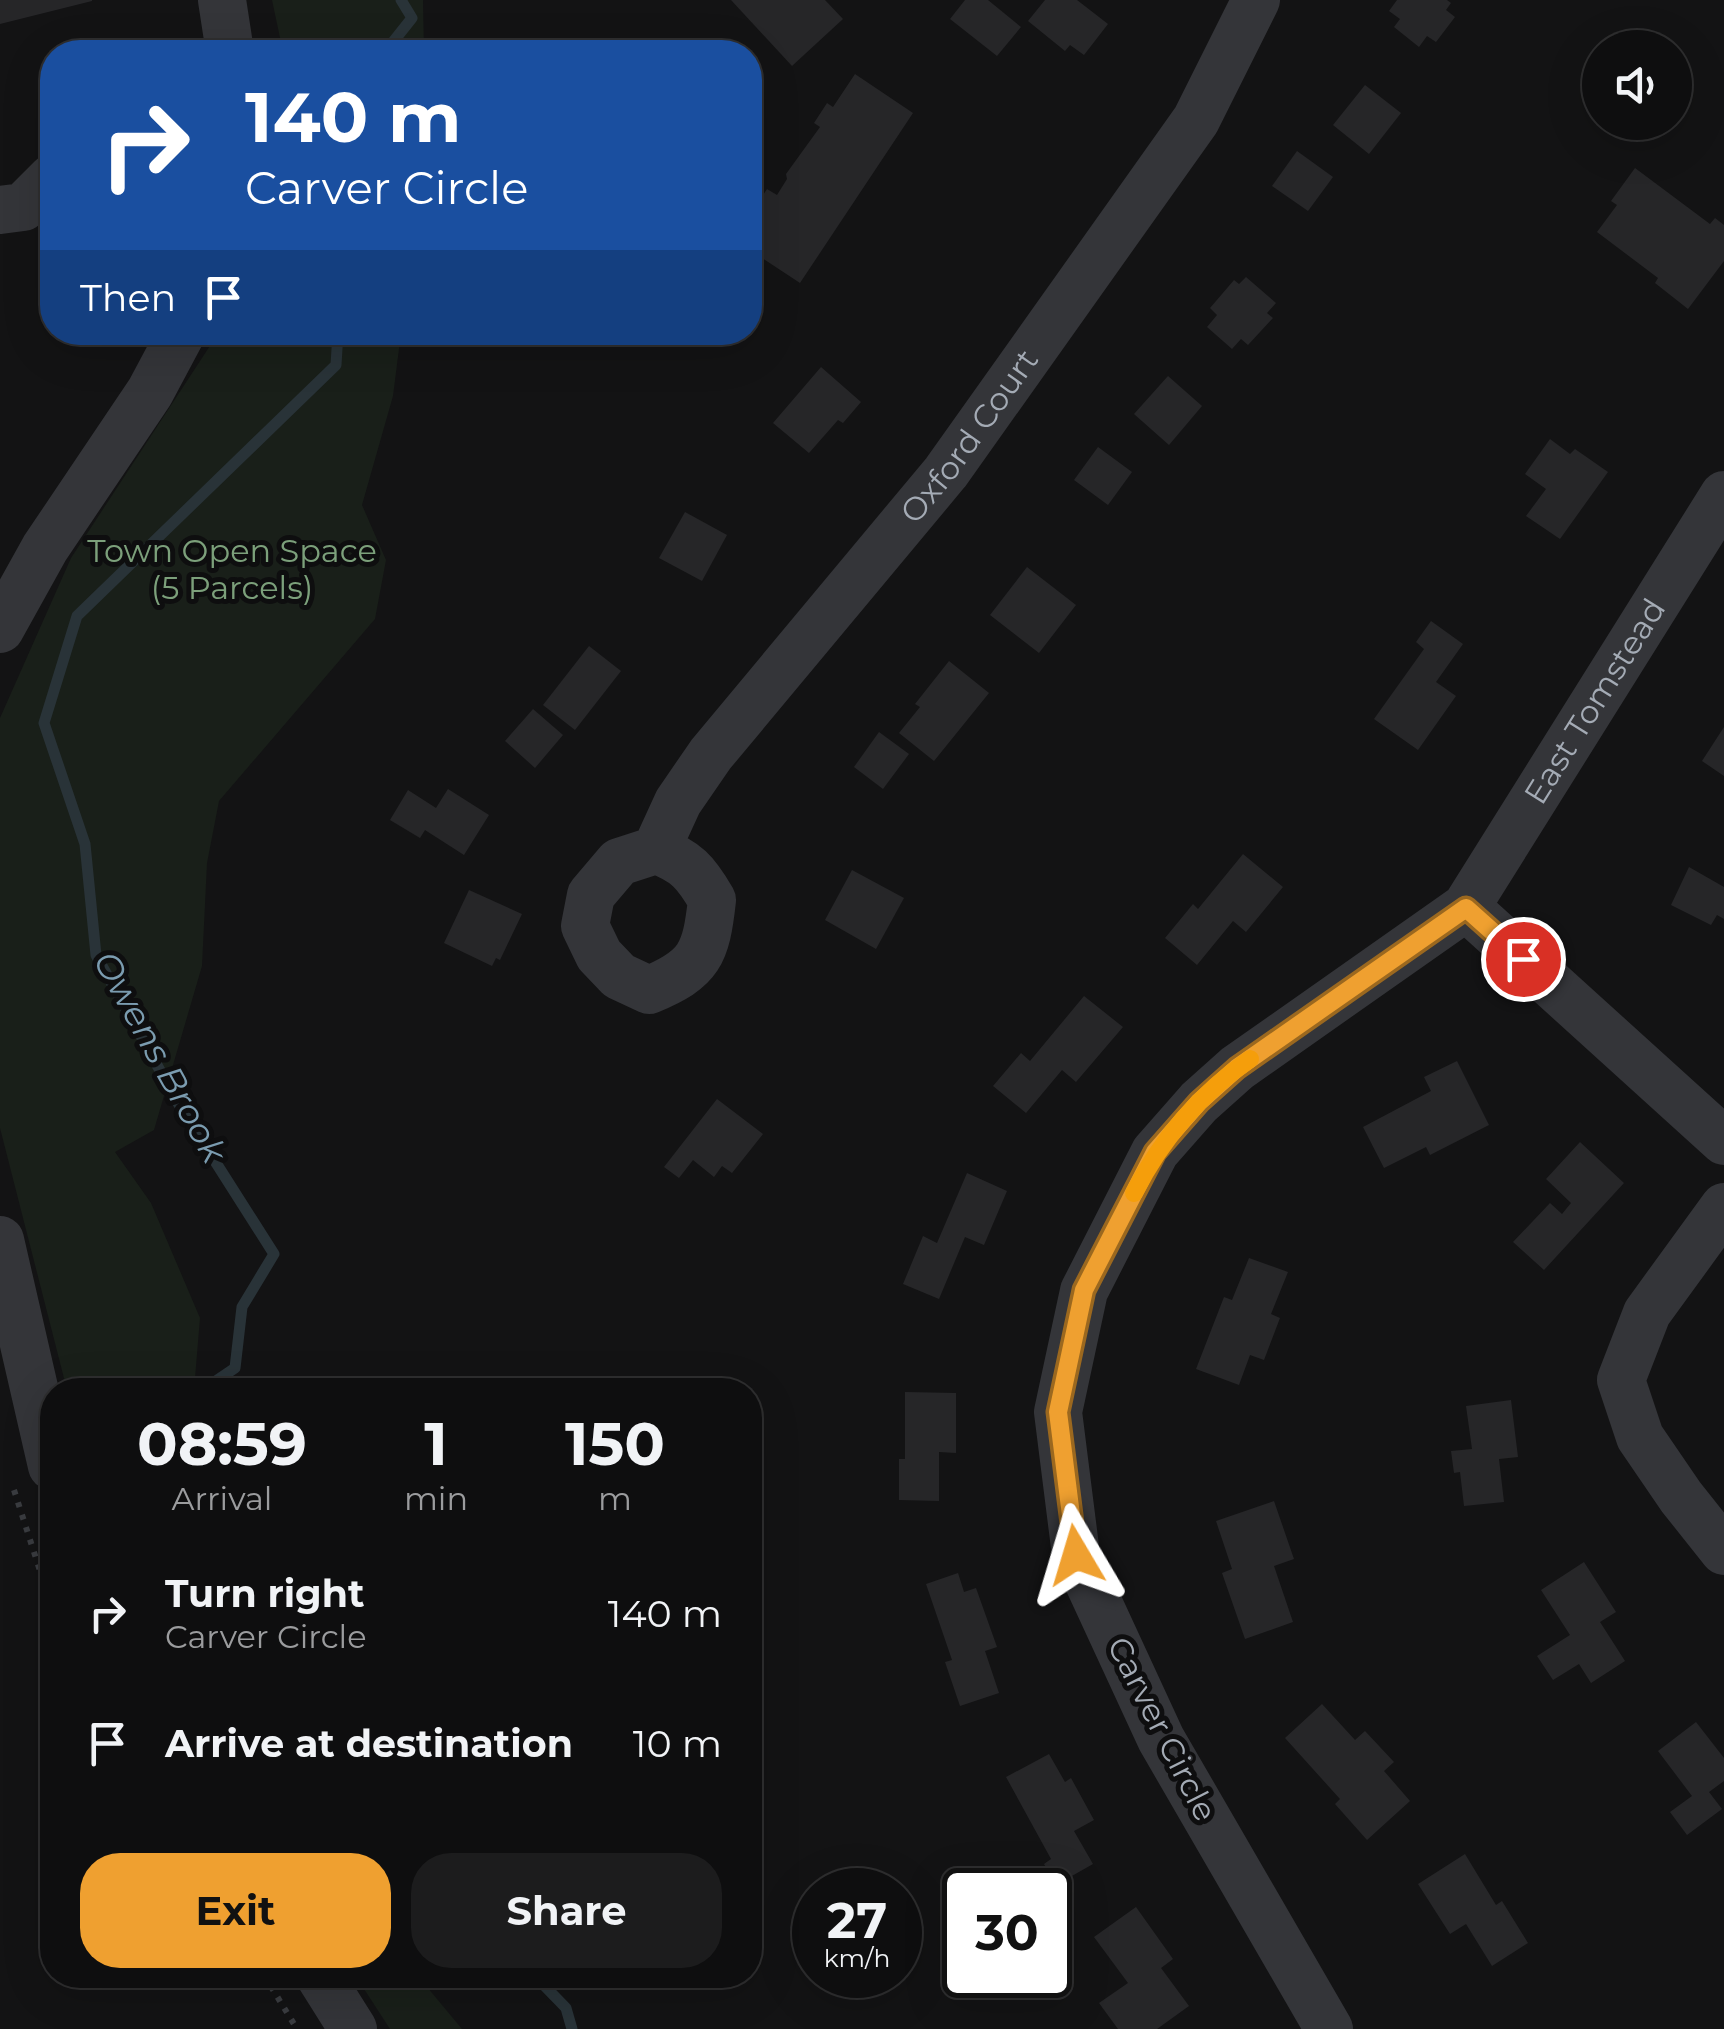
<!DOCTYPE html>
<style>
:root{--surface:#0e0e0f;--page:#1c1c1d;--text:#f1f3f6;--muted:#9b9c9e;--line:#2e2e2f;--accent:#efa030}
body{margin:0;font-family:Montserrat,sans-serif;background:var(--page);color:var(--text);height:100vh;display:flex;flex-direction:column;font-size:38px;white-space:nowrap}
*{box-sizing:border-box;margin:0}
p{font-size:32px;color:var(--muted)}
.icon{flex:none;width:55px;height:55px;fill:none;stroke:currentColor;stroke-width:2;stroke-linecap:round;stroke-linejoin:round}
.map{position:relative;flex:1;overflow:hidden}
.details{position:absolute;left:40px;top:1378px;width:722px;height:610px;display:flex;flex-direction:column;background:var(--surface);border-radius:40px;box-shadow:0 10px 40px #0002,0 0 0 2px var(--line)}
.details>*{flex:none}
.hud{position:absolute;left:40px;top:40px;width:722px;height:305px;border-radius:40px;box-shadow:0 10px 40px #0002,0 0 0 2px var(--line);background:#1a4fa0;color:#fff;overflow:hidden}
.buttons{position:absolute;left:1582px;top:30px;display:grid;gap:20px}
.buttons a{display:grid;place-items:center;width:110px;height:110px;border-radius:50%;background:var(--surface);box-shadow:0 10px 40px #0002,0 0 0 2px var(--line);font-size:50px}
.speed{position:absolute;left:792px;top:1868px;display:flex;gap:20px;font-size:50px;font-weight:700;text-align:center}
.speed>*{display:grid;place-content:center;width:130px;height:130px;border-radius:50%;background:var(--surface);box-shadow:0 10px 40px #0002,0 0 0 2px var(--line);line-height:1}
.speed small{font-size:25px;font-weight:400}
.speed .limit{border:5px solid #111;border-radius:15px;background:#fff;color:#111}
.pin{position:absolute;display:grid;place-items:center;width:85px;height:85px;color:#fff;margin:-42px;border:5px solid #fff;border-radius:50%;box-shadow:0 2px 10px #0007}
.me{position:absolute;width:110px;margin:-55px;rotate:353deg;stroke-linejoin:round;filter:drop-shadow(0 0 8px #0008)}
.turn{display:flex;align-items:center;gap:35px;height:210px;padding:0 40px;font-size:45px}
.turn .icon{width:130px;height:130px;stroke-width:2.5}
.turn b{display:block;font-size:70px;line-height:85px}
.then{display:flex;align-items:center;height:95px;padding:0 40px;background:#0003;gap:20px;font-size:38px}
.eta{display:flex;justify-content:space-evenly;align-items:center;height:170px;text-align:center}
.eta b{font-size:60px;font-weight:700;line-height:70px}
.primary-button{display:flex;gap:20px;margin-top:auto;padding:20px 40px}
.primary-button a{flex:1;height:115px;border-radius:40px;background:var(--accent);color:#111;font-size:40px;font-weight:700;line-height:115px;text-align:center}
.primary-button a+a{background:var(--page);color:var(--text)}
ul{padding:0;list-style:none}
li{display:flex;align-items:center;gap:30px;height:130px;padding:0 40px}
li div{flex:1}
li b{display:block;font-size:38px}
li em{font-style:normal}
.map>svg:first-child{display:block}
</style>
<div class="map">
<svg width="1724" height="2029" viewBox="0 0 1724 2029">
<rect width="100%" height="100%" fill="#131314"/>
<g fill="#191f19">
<polygon points="272,0 423,0 424,52 283,52"/>
<polygon points="219,332 401,333 393,396 362,505 386,560 375,619 219,801 207,863 202,966 154,1130 115,1152 151,1203 200,1318 194,1390 67,1390 0,1128 0,718 71,558"/>
<polygon points="355,1975 417,1975 462,2029 390,2029"/>
</g>
<g fill="none" stroke-linecap="round" stroke-linejoin="round">
<g stroke="#293338" stroke-width="11">
<polyline points="385,52 412,18 401,0"/>
<polyline points="212,1390 210,1385 235,1368 242,1307 274,1254 178,1103 96,955 85,844 44,723 77,616 336,365 338,332"/>
<polyline points="534,1975 566,2008 572,2029"/>
</g>
</g>
<g fill="#262628">
<polygon points="0,0 92,0 92,1 0,24"/>
<polygon points="731,0 825,0 843,19 792,66"/>
<polygon points="965,0 988,0 1021,27 997,56 950,19"/>
<polygon points="1045,0 1077,0 1108,24 1084,55 1070,45 1065,51 1028,21"/>
<polygon points="1397,0 1447,0 1451,3 1446,10 1455,17 1436,42 1427,36 1419,47 1394,27 1400,19 1389,11"/>
<polygon points="855,74 913,113 800,283 750,250 750,231 762,213 754,209 767,189 777,195 787,179 786,174 820,127 814,123 827,103 833,107"/>
<polygon points="1365,85 1401,113 1369,154 1333,125"/>
<polygon points="1297,151 1333,177 1308,211 1272,186"/>
<polygon points="1635,168 1710,224 1715,218 1724,225 1724,261 1688,309 1655,283 1658,278 1597,232 1617,205 1611,201"/>
<polygon points="1246,277 1276,303 1267,313 1273,318 1248,345 1241,339 1232,349 1207,327 1217,315 1210,308 1234,280 1239,284"/>
<polygon points="821,367 861,402 843,423 838,420 809,453 773,423"/>
<polygon points="1168,376 1202,406 1169,445 1134,414"/>
<polygon points="1550,439 1570,454 1575,449 1608,472 1560,539 1526,516 1546,489 1525,474"/>
<polygon points="1098,447 1132,472 1108,505 1074,480"/>
<polygon points="685,512 727,535 702,581 659,558"/>
<polygon points="1027,567 1076,605 1039,653 990,615"/>
<polygon points="1431,621 1463,644 1436,682 1456,696 1418,750 1374,719 1424,649 1416,642"/>
<polygon points="589,646 621,671 575,730 543,705"/>
<polygon points="949,661 989,693 934,761 899,733 920,707 915,704"/>
<polygon points="533,709 563,735 535,768 505,741"/>
<polygon points="1724,727 1724,776 1702,761"/>
<polygon points="879,732 909,754 883,789 854,767"/>
<polygon points="448,789 489,815 464,855 425,830 420,838 390,820 408,790 436,808"/>
<polygon points="1243,854 1283,887 1246,932 1233,921 1197,965 1165,938 1193,904 1198,909"/>
<polygon points="1689,867 1724,887 1724,919 1717,915 1711,925 1671,905"/>
<polygon points="852,870 904,898 876,949 825,920"/>
<polygon points="469,890 522,914 500,960 496,958 492,966 444,943"/>
<polygon points="1084,996 1123,1027 1076,1082 1062,1070 1026,1113 993,1086 1021,1053 1030,1061"/>
<polygon points="1457,1061 1489,1125 1430,1155 1426,1147 1384,1168 1363,1127 1431,1091 1424,1077"/>
<polygon points="717,1099 763,1134 732,1173 722,1166 714,1177 693,1160 679,1178 664,1167"/>
<polygon points="1580,1142 1624,1183 1544,1270 1513,1242 1550,1203 1562,1214 1571,1203 1546,1179"/>
<polygon points="967,1173 1007,1191 984,1245 965,1237 939,1299 903,1284 923,1236 937,1243"/>
<polygon points="1249,1258 1288,1272 1271,1314 1280,1318 1264,1360 1250,1355 1239,1385 1196,1369 1224,1297 1232,1300"/>
<polygon points="905,1392 956,1393 956,1453 939,1452 939,1501 899,1500 899,1459 905,1459"/>
<polygon points="1511,1400 1518,1457 1499,1459 1504,1502 1464,1506 1460,1472 1454,1473 1451,1451 1472,1449 1466,1406"/>
<polygon points="1274,1501 1294,1559 1274,1566 1293,1622 1245,1639 1222,1573 1232,1569 1216,1521"/>
<polygon points="1584,1562 1616,1612 1600,1622 1625,1661 1591,1683 1579,1664 1553,1680 1537,1656 1570,1635 1541,1590"/>
<polygon points="958,1573 964,1592 976,1588 997,1647 985,1651 999,1693 960,1706 945,1662 952,1660 926,1584"/>
<polygon points="1322,1704 1355,1740 1365,1731 1394,1762 1384,1771 1410,1801 1367,1840 1335,1804 1340,1799 1285,1738"/>
<polygon points="1696,1722 1724,1758 1724,1781 1709,1792 1722,1809 1687,1835 1670,1812 1692,1796 1658,1751"/>
<polygon points="1049,1754 1065,1782 1071,1778 1094,1820 1074,1831 1093,1864 1056,1885 1044,1864 1051,1859 1006,1777"/>
<polygon points="1465,1854 1496,1905 1502,1901 1528,1943 1492,1966 1466,1924 1450,1934 1418,1884"/>
<polygon points="1136,1907 1173,1959 1161,1968 1189,2006 1157,2029 1118,2029 1099,2003 1128,1983 1094,1937"/>
</g>
<g fill="none" stroke-linecap="round" stroke-linejoin="round">
<g stroke="#3a3c40" stroke-width="6" stroke-dasharray="5 8" stroke-linecap="butt">
<polyline points="14,1490 52,1608"/>
<polyline points="264,1975 297,2029"/>
</g>
<g stroke="#343539" stroke-width="48">
<polyline points="222,0 230,52"/>
<polyline points="0,210 23,207 52,178"/>
<polyline points="0,629 45,548 150,392 182,332"/>
<path id="s1" d="M656 850C686 861 696 872 712 900 706 954 700 969 649 990L619 976 599 955 585 926 591 895 619 862 656 850 678 802 711 754 946 472 1196 120 1256 0"/>
<polyline points="1466,907 1724,1141"/>
<polyline points="1724,1207 1647,1313 1621,1380 1640,1437 1681,1497 1724,1551"/>
<polyline points="0,1240 52,1466"/>
<polyline points="319,1975 353,2029"/>
<path id="s2" d="M1329 2029 1161 1739 1076 1555 1058 1412 1084 1291 1155 1152 1199 1102 1237 1068 1466 907 1724 495"/>
</g>
</g>
<g fill="none" stroke-linecap="round" stroke-linejoin="round">
<g stroke="#9b681f" stroke-width="25">
<polyline id="route" points="1076,1555 1058,1412 1084,1290 1155,1152 1199,1102 1237,1068 1466,908 1523,959"/>
</g>
<use href="#route" stroke="#efa030" stroke-width="18"/>
<path stroke="#f59e0b" stroke-width="18" d="M1134 1193C1161 1140 1200 1094 1250 1059"/>
</g>
<g text-anchor="middle" stroke-width="10" stroke-linejoin="round" paint-order="stroke">
<g font-size="32" fill="#a4abb5" stroke="#0e0e0f">
<text dy="11" stroke="none"><textPath href="#s1" startOffset="925">Oxford Court</textPath></text>
<text dy="11" stroke="none"><textPath href="#s2" startOffset="1602">East Tomstead</textPath></text>
<text transform="translate(1162 1729) rotate(63)" y="11">Carver Circle</text>
</g>
<g font-size="32" fill="#7ca07b" stroke="#0e0e0f">
<text x="232" y="562">Town Open Space<tspan x="232" dy="37">(5 Parcels)</tspan></text>
</g>
<g font-size="35" font-style="italic" fill="#7b9cb0" stroke="#0e0e0f">
<text transform="translate(160 1057) rotate(61)" y="12">Owens Brook</text>
</g>
</g>
</svg>
<div class="buttons">
<a><svg class="icon" aria-label="sound" viewBox="0 0 24 24"><path d="M4 9h4l5-4v14l-5-4H4zM17 9q2 3 0 6"/></svg></a>
</div>
<div class="speed"><div>27<small>km/h</small></div><div class="limit">30</div></div>
<div class="pin" style="left:1523px;top:959px;background:#d93025"><svg class="icon" aria-label="arrive" viewBox="0 0 24 24"><path d="M6 21V4h12l-3 4 3 4H6"/></svg></div>
<svg class="me" style="left:1076px;top:1555px" viewBox="-20 -20 40 40"><path d="M0-17L14 15 0 8-14 15z" fill="#efa030" stroke="#fff" stroke-width="4"/></svg>
<div class="hud">
<div class="turn"><svg class="icon" aria-label="right" viewBox="0 0 24 24"><path d="M7 20v-9h11M14 6l5 5-5 5"/></svg><div><b>140 m</b>Carver Circle</div></div>
<div class="then">Then<svg class="icon" aria-label="arrive" viewBox="0 0 24 24"><path d="M6 21V4h12l-3 4 3 4H6"/></svg></div>
</div>
<section class="details">
<div class="eta">
<div><b>08:59</b><p>Arrival</p></div>
<div><b>1</b><p>min</p></div>
<div><b>150</b><p>m</p></div>
</div>
<ul>
<li><svg class="icon" aria-label="right" viewBox="0 0 24 24"><path d="M7 20v-9h11M14 6l5 5-5 5"/></svg><div><b>Turn right</b><p>Carver Circle</p></div><em>140 m</em></li>
<li><svg class="icon" aria-label="arrive" viewBox="0 0 24 24"><path d="M6 21V4h12l-3 4 3 4H6"/></svg><div><b>Arrive at destination</b></div><em>10 m</em></li>
</ul>
<div class="primary-button"><a>Exit</a><a>Share</a></div>
</section>
</div>
